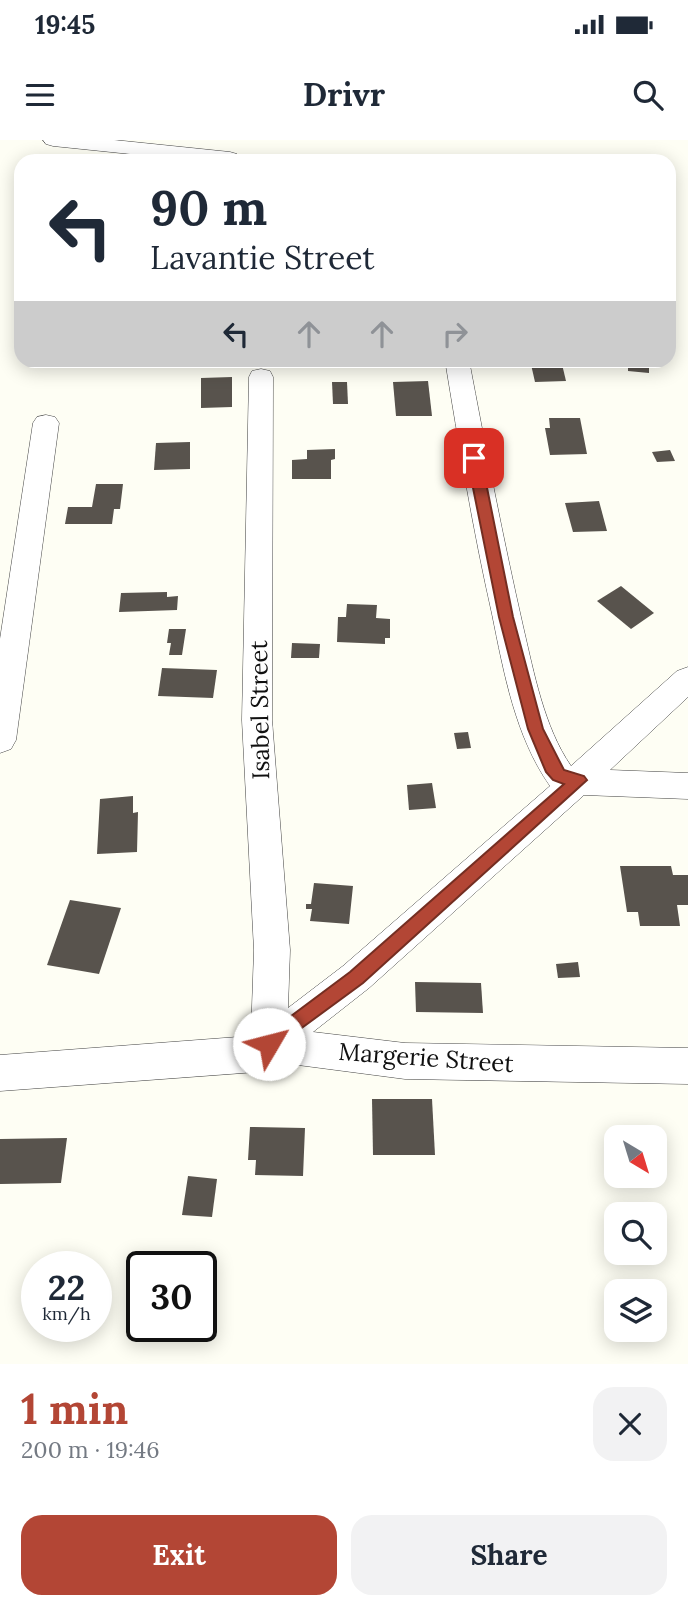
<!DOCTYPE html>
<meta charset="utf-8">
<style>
:root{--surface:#fff;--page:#f2f2f3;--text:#1f2937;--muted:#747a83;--accent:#b34635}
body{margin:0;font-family:Lora,serif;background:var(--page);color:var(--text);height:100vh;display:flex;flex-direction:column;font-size:26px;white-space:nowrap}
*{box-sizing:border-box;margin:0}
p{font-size:23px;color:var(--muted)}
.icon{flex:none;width:38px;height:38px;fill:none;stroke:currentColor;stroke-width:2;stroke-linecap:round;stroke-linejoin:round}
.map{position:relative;height:1224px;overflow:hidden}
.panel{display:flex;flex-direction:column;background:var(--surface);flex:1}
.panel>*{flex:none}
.guide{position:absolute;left:14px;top:14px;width:662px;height:214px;border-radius:21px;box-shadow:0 4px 18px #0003;background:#fff;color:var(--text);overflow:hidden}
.needle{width:46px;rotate:142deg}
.tools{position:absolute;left:604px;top:985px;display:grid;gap:14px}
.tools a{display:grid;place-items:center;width:63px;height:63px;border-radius:14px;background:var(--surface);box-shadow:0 4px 18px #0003;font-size:35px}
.speed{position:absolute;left:21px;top:1111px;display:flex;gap:14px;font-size:35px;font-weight:700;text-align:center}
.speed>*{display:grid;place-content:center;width:91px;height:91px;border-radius:50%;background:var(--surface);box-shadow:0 4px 18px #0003;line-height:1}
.speed small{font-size:18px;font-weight:400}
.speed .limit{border:4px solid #111;border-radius:10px;background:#fff;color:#111}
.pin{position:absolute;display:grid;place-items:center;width:60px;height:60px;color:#fff;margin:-30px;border-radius:14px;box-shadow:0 4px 10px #0006}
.me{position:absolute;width:77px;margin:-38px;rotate:53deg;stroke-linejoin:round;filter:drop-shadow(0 0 5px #0008)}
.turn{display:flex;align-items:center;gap:24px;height:147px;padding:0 21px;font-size:32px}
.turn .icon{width:91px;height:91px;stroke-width:2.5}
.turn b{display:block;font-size:49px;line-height:60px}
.lanes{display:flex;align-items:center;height:66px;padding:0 21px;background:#0003;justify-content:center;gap:35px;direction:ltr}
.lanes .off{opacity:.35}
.round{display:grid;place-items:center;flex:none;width:74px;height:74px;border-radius:21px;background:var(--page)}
.overview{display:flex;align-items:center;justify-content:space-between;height:119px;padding:0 21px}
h1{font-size:42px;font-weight:800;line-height:52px;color:var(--accent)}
.button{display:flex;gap:14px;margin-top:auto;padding:14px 21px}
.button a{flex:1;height:80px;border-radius:21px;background:var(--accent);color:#fff;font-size:28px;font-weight:800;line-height:80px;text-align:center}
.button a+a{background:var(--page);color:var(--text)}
.status{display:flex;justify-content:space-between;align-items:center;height:49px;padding:0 35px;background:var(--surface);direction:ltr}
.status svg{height:19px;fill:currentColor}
header{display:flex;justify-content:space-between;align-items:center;height:91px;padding:0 21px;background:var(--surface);font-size:32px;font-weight:800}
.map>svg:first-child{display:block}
</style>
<div class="status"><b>19:45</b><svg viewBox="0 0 49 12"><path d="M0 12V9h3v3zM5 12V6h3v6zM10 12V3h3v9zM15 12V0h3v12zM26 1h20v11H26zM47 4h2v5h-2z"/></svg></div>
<header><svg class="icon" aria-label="menu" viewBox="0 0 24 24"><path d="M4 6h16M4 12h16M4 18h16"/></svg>Drivr<svg class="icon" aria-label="search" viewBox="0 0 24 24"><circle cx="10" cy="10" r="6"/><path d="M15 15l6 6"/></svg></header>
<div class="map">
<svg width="688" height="1224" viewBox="0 0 688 1224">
<rect width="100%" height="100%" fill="#fefef4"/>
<g fill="#58534d">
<polygon points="530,220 561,220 566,241 535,242"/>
<polygon points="628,220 649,220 649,233 628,231"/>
<polygon points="232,237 232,267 201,268 201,238"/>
<polygon points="428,241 432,276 396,276 393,242"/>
<polygon points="332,242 347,242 348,264 333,264"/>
<polygon points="549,278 580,278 587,314 550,315 545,288 550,288"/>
<polygon points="190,302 190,329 154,330 156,303"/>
<polygon points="335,309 335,319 331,320 331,339 292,339 292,320 307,319 307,310"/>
<polygon points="670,310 675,321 657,322 652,312"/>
<polygon points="96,344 123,344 120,369 114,369 112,384 65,384 68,367 92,367"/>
<polygon points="599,361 607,391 573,392 565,363"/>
<polygon points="621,446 654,473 631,489 597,461"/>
<polygon points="167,452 167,457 178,456 177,470 119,472 121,453"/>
<polygon points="347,464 377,465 376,478 390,479 390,498 385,498 385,504 337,502 338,477 346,477"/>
<polygon points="169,489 186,489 182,515 169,515 171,503 167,503"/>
<polygon points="292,503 320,504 319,518 291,518"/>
<polygon points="162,528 217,530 213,558 158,556"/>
<polygon points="468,592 471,608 457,609 454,593"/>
<polygon points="432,643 436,668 409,670 407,645"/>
<polygon points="133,656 133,673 138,672 137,712 97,714 100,659"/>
<polygon points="620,726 671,726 673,735 688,735 688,765 677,765 680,786 640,786 638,772 627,772"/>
<polygon points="314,743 353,746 349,784 310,781 312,769 306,769 306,764 311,764"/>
<polygon points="70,760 121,768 99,834 47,825"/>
<polygon points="578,822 580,837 558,838 556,824"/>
<polygon points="415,842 481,843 483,873 416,872"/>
<polygon points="372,959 432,959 435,1015 373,1015"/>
<polygon points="250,987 305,988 303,1036 255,1035 256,1020 248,1020"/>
<polygon points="67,998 61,1043 0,1044 0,999"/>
<polygon points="188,1036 217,1039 212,1077 182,1075"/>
</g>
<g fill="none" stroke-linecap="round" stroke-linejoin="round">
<g stroke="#434343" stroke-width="1">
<g id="minor">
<polygon points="43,0 114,0 230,12 237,14 240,18 238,21 198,21 53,6 46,4"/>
<path d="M445 220H469C486 310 503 398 523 486 534 533 544 587 571 626L677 531 688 527V557L610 630 688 633V659L584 655 369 848 313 892 405 903 688 908V944L405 939 275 922 257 932 0 951V915L251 896 254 810 242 580 249 237 252 231 261 229 270 231 273 237 272 580 290 810 288 868 343 826 550 646C515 596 504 533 492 474 473 390 459 305 445 220Z"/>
<polygon points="46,275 55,277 59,283 16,600 11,609 0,613 0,499 33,283 37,277"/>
</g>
</g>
<use href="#minor" fill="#fff" fill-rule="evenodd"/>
</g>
<polygon fill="#b34635" stroke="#742e22" stroke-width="2" points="474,314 481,318 513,477 543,589 564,630 584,636 587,640 363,843 269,912 263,910 260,904 263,897 350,832 564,644 553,640 546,632 528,589 499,477 467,318"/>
<g text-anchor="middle" stroke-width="7" stroke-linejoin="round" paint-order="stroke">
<g font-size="24" fill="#101010" stroke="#fff">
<text transform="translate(260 570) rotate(-91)" y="8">Isabel Street</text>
<text transform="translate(426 918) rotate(4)" y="8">Margerie Street</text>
</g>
</g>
</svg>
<div class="tools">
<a><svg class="needle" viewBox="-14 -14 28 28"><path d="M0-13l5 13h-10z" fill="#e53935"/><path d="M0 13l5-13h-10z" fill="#747a83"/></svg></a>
<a><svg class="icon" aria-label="search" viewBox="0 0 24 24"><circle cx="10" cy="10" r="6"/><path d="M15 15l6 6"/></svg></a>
<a><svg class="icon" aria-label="layers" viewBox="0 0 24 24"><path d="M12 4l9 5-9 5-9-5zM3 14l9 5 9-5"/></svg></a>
</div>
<div class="speed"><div>22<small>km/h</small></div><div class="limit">30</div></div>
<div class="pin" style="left:474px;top:318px;background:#d93025"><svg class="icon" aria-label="arrive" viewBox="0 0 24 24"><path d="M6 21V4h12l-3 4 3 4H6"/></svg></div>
<svg class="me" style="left:269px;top:904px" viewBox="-20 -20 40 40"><circle r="19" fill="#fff"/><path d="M0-13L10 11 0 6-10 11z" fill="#b34635"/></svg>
<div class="guide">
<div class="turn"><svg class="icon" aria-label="left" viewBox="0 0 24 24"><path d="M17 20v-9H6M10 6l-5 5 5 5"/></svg><div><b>90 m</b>Lavantie Street</div></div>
<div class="lanes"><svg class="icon" aria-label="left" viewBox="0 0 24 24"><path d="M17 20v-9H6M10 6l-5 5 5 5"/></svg><svg class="icon off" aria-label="ahead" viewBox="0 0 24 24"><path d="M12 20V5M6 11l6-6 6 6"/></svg><svg class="icon off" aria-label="ahead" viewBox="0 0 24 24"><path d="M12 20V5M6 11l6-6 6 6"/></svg><svg class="icon off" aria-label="right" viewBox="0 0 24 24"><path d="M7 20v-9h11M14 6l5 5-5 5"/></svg></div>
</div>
</div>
<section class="panel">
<div class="overview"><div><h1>1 min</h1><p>200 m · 19:46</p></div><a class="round"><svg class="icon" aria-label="close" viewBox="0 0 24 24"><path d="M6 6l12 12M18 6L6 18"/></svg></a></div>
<div class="button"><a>Exit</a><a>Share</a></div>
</section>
